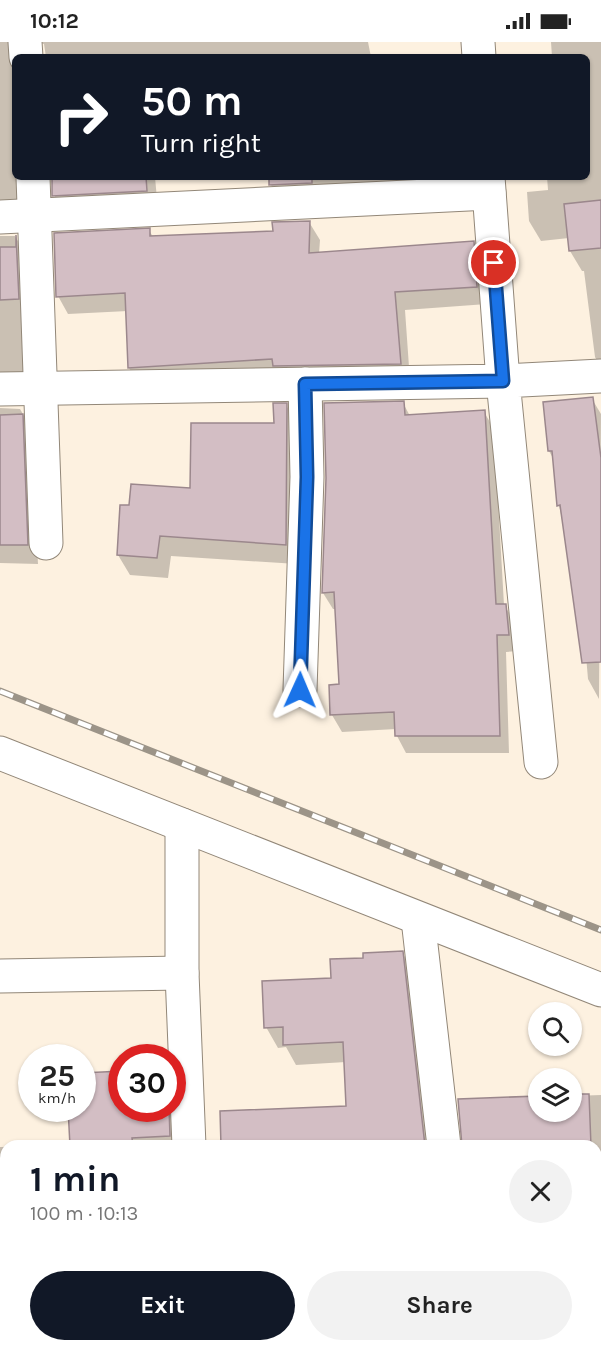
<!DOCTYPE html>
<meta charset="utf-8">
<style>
:root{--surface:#fff;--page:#f2f2f2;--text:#222;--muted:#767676;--accent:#111827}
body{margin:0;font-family:Karla,sans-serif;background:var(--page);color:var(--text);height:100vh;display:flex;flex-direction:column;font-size:22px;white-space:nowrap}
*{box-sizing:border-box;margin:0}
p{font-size:20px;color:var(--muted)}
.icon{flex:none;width:33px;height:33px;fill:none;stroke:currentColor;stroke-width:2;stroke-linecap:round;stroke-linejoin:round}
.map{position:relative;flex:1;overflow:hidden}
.drawer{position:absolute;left:0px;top:1098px;width:602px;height:212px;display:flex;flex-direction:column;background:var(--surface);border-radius:18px 18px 0 0;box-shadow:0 2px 4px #0004}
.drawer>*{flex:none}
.guide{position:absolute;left:12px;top:12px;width:578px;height:126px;border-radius:9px;box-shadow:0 2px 4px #0004;background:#111827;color:#fff;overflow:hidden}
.fabs{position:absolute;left:528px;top:960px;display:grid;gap:12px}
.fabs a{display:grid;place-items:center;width:54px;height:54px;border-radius:50%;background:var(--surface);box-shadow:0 2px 4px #0004;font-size:30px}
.speed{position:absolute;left:18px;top:1002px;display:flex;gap:12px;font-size:30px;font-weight:700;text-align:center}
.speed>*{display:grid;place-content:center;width:78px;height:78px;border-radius:50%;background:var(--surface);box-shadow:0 2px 4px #0004;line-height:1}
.speed small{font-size:15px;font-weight:400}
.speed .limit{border:9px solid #d22;background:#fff;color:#111}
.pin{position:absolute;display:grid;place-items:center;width:51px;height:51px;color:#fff;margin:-26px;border:3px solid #fff;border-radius:50%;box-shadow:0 2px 6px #0007}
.me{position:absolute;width:66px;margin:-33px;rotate:1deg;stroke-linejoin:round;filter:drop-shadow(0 0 4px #0008)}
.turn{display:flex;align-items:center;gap:21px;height:126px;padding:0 30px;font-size:27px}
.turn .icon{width:78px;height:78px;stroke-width:2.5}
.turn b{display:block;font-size:42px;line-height:51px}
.round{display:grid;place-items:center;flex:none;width:63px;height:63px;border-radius:32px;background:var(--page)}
.overview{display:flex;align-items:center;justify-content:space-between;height:102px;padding:0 30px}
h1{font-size:36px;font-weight:700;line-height:45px;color:var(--accent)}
.button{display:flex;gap:12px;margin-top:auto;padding:12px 30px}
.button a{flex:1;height:69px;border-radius:36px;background:var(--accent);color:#fff;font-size:24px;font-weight:700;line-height:69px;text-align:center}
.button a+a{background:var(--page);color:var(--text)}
.status{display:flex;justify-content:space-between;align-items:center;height:42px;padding:0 30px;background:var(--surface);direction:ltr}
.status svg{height:16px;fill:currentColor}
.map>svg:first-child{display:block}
</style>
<div class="status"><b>10:12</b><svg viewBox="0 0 49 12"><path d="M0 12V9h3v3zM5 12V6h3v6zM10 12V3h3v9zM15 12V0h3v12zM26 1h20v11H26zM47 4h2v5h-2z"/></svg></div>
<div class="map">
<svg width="601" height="1309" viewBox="0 0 601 1309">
<rect width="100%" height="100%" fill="#fdf1e0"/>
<g fill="#0003">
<polygon points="0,0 368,0 371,15 46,15 44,2 35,0 15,15 15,135 155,135 158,168 65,173 54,153 52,137 43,135 0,179"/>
<polygon points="551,0 601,0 601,326 595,315 584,229 582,229 570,209 569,196 541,199 529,179 527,150 548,148 547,135 586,135 586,15 552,15"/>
<polygon points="270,135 465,135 466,153 282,162 271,143"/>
<polygon points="309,180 320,198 319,212 473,201 483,219 487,262 405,268 410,339 140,344 129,326 128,269 68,272 58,254 149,188 153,195 274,190"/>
<polygon points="0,194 15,194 27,214 30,347 0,352"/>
<polygon points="592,357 601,372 599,657 588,637 583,579 559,463 554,418 549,409"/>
<polygon points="403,361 410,374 484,370 494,387 504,563 515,580 518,609 506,610 509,711 406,711 397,694 396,687 342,690 332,673 340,644 336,567 333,567 323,551"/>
<polygon points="286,363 298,383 297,522 171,514 168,536 130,533 118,513 192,447 275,383"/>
<polygon points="0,366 20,367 31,386 38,522 0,521"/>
<polygon points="402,910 414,931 434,1104 223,1104 348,1065 346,1020 296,1023 286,1005 278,1006 266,985 365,917"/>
<polygon points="601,1053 601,1159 596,1159 596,1104 464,1104 459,1059 538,1055 538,1070 572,1070 572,1054"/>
<polygon points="122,1066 172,1066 180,1104 33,1104 71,1102"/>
<polygon points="0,1105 6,1105 6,1187 0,1176"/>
<polygon points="596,1216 601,1226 601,1303 596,1303"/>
<polygon points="119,1304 179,1304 179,1309 122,1309"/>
<polygon points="292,1304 487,1304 447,1309 293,1309"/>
<polygon points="499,1304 593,1304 565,1305 565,1309 502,1308"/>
</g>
<g fill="#d3bec4" stroke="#9b878c" stroke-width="1.5">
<polygon points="52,135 146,135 147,149 52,154"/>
<polygon points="269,135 312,135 312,141 269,143"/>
<polygon points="601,158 601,206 569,209 564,162"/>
<polygon points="310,179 309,211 474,199 477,245 395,250 401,322 273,324 272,317 128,326 125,251 56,255 54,191 150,186 150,194 273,189 272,180"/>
<polygon points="16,193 19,257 0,258 0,205 16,205"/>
<polygon points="593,355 601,416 601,620 582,621 560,463 557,464 552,409 548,409 543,360"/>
<polygon points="404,359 405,373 485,368 496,562 506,562 509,593 497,593 500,694 395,694 394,670 330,673 329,643 339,642 334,550 322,551 326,436 324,361"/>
<polygon points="273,361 287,361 286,503 160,494 157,516 117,513 120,463 129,463 131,442 190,446 191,381 274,381"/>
<polygon points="23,372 28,503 0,503 0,373"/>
<polygon points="403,909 425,1104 221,1104 220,1069 346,1064 343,1000 283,1003 283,985 264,986 262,939 331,936 330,917 363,916 363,911"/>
<polygon points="122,1029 122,1066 169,1066 170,1094 132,1096 133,1104 70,1104 68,1066 82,1066 82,1031"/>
<polygon points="572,1052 589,1052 591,1104 462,1104 458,1057 538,1054 538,1070 572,1070"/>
</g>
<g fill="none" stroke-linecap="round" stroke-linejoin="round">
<g stroke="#928778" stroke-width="35">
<g id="street">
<polyline points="25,0 26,15"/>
<polyline points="478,0 479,15"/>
<polyline points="33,135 46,501"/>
<polyline points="0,175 489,151"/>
<polyline points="0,347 503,339 488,135"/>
<polyline points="300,648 307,435 305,342"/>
<polyline points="0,711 601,948"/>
<polyline points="541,720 503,339 601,334"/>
<polyline points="182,783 182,931 189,1104"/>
<polyline points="418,877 444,1104"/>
<polyline points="0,934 182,931"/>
<polyline points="198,1304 198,1309"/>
<polyline points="466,1304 467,1309"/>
</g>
</g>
<use href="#street" stroke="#fff" stroke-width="33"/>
<g stroke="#9c9488" stroke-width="7">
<polyline id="rail" points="0,649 601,888"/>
</g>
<use href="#rail" stroke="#fff" stroke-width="4.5" stroke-dasharray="14" stroke-linecap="butt"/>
</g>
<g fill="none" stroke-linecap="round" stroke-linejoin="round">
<g stroke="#114b97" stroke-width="15">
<polyline id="route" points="300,648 307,435 305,342 503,339 494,221"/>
</g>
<use href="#route" stroke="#1a73e8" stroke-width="10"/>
</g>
</svg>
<div class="fabs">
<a><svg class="icon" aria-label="search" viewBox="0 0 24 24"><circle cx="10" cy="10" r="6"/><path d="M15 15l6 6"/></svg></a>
<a><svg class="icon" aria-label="layers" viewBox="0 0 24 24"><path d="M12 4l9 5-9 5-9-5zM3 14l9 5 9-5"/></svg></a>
</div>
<div class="speed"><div>25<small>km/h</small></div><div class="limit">30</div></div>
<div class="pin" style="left:494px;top:221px;background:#d93025"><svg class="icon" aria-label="arrive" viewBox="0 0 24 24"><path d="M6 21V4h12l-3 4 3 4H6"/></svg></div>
<svg class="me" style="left:300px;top:648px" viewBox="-20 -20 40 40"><path d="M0-17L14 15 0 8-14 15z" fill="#1a73e8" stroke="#fff" stroke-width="4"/></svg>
<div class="guide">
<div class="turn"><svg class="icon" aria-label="right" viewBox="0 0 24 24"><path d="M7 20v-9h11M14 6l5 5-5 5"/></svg><div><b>50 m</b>Turn right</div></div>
</div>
<section class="drawer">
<div class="overview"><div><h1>1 min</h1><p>100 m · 10:13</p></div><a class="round"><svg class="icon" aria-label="close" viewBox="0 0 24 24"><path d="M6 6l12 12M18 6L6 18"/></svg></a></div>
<div class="button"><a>Exit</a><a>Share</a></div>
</section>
</div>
